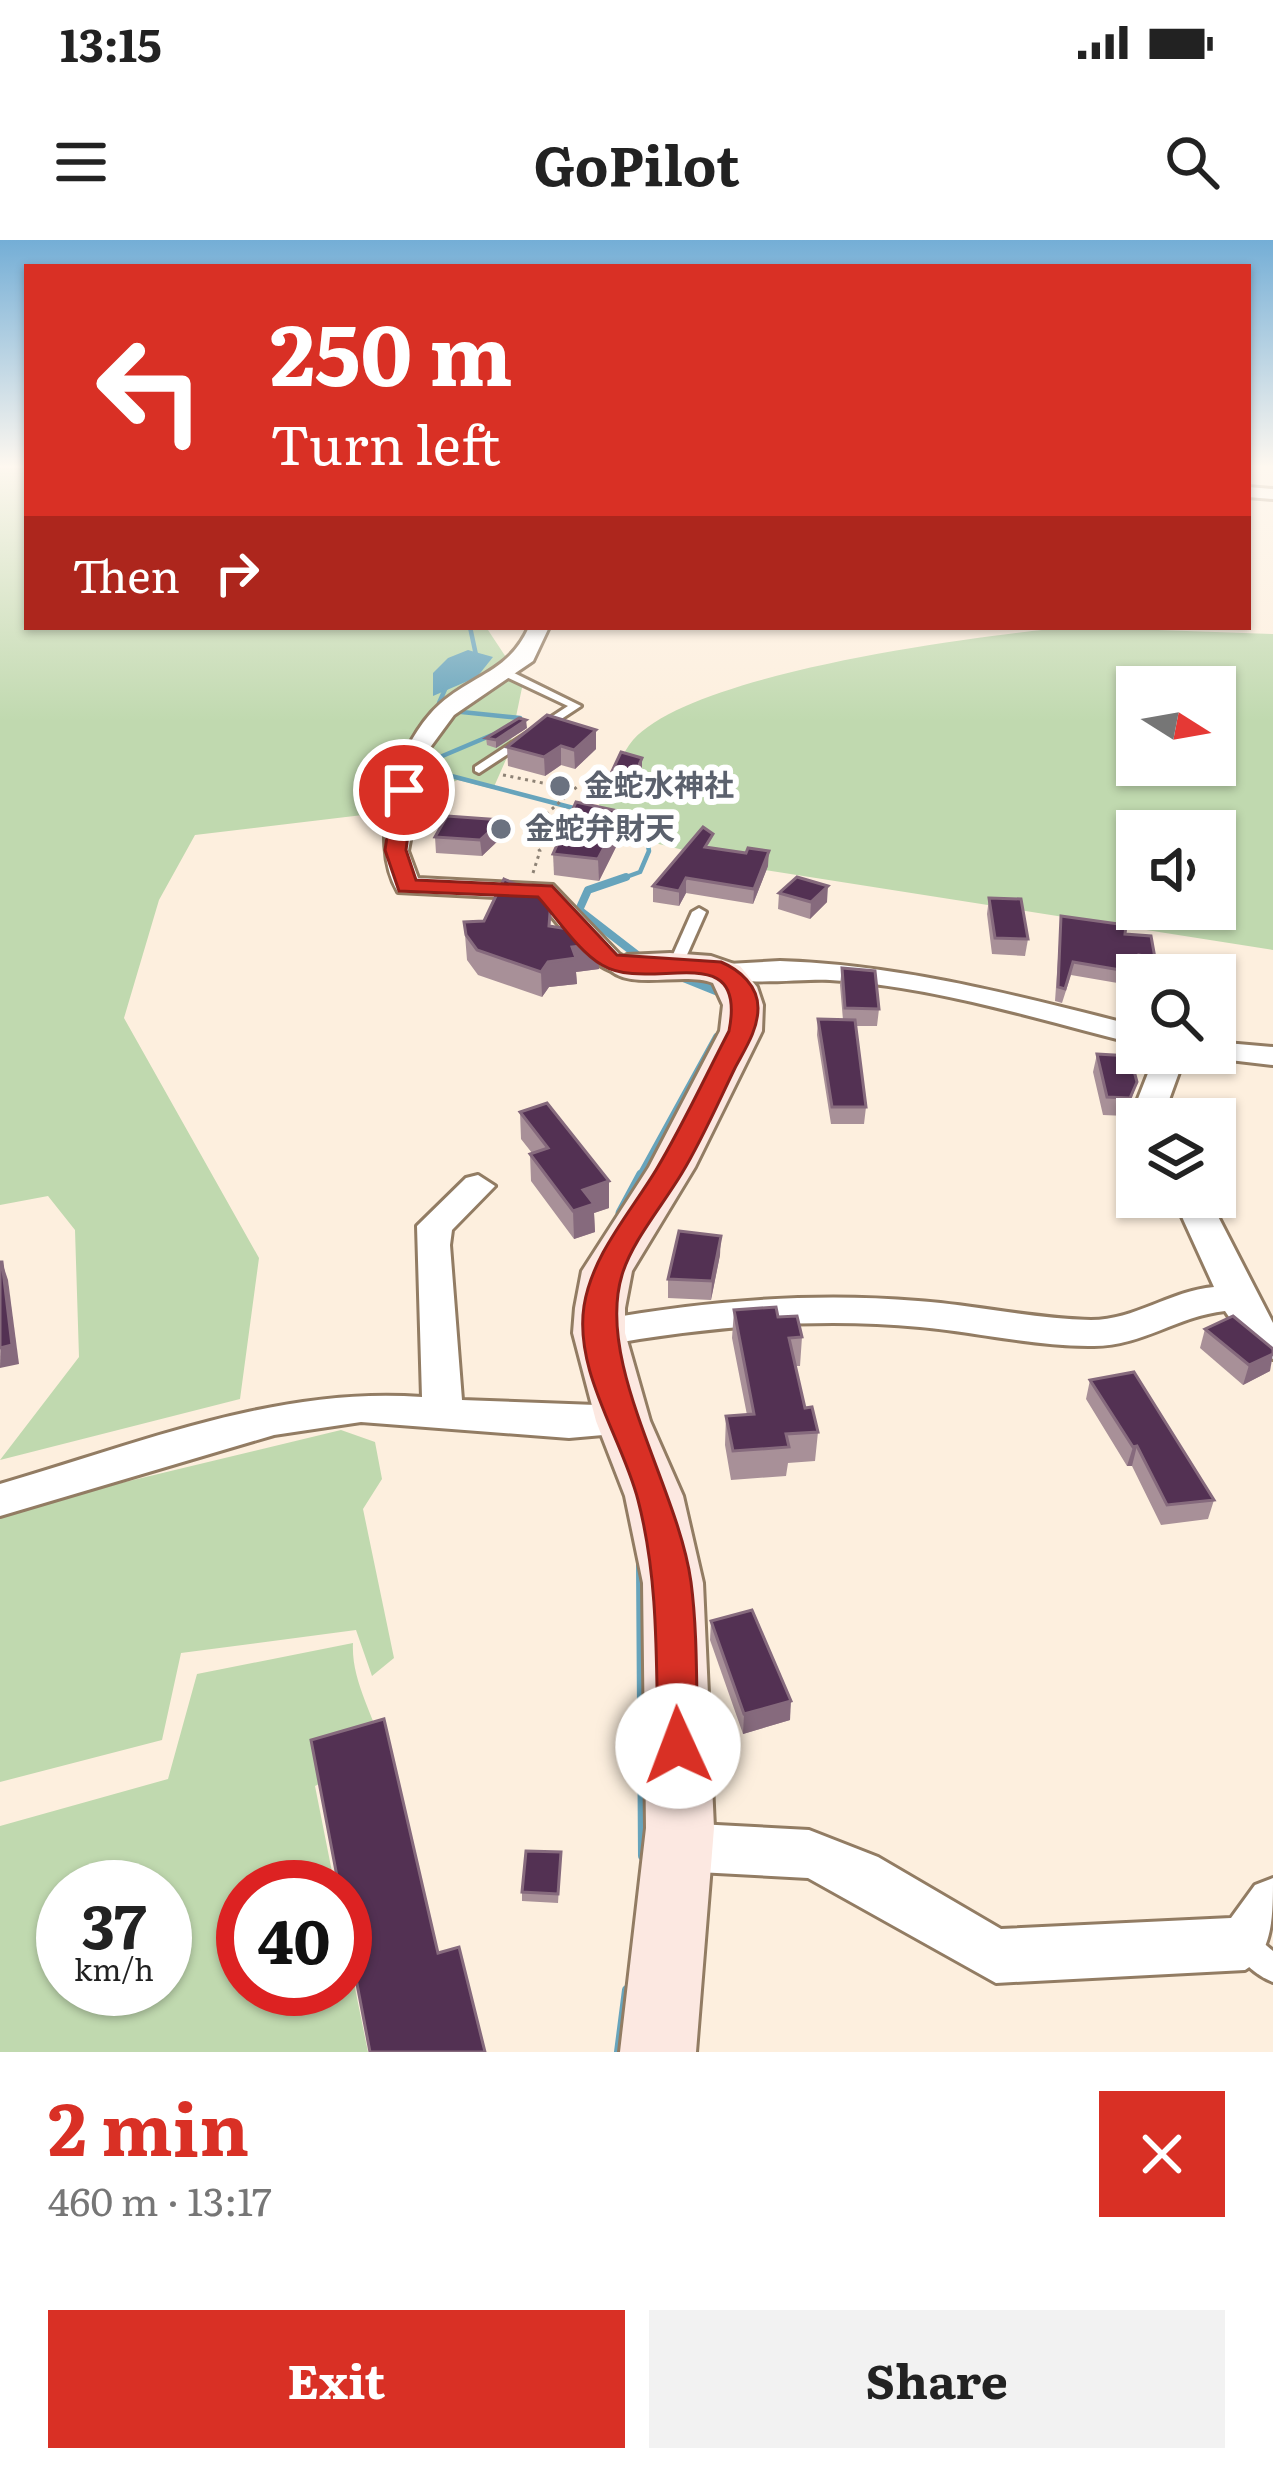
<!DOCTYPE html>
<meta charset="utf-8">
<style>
:root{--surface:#fff;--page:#f2f2f2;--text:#222;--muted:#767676;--accent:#d93025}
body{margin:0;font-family:Literata,"Noto Sans JP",serif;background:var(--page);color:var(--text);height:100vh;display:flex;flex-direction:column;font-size:45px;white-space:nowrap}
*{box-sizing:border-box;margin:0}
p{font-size:39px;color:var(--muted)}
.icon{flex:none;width:66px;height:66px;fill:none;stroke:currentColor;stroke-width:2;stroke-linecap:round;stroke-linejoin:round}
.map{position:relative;height:1812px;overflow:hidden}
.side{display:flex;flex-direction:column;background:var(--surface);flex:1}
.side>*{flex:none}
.banner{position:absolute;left:24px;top:24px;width:1227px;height:366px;border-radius:0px;box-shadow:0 3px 9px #0004;background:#d93025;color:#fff;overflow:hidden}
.needle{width:78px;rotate:101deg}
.tools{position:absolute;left:1116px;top:426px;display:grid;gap:24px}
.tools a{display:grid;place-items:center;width:120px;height:120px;border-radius:0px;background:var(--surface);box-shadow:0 3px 9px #0004;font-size:60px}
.speed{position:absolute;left:36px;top:1620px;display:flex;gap:24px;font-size:60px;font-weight:700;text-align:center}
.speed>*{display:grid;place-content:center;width:156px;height:156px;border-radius:50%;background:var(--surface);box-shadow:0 3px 9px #0004;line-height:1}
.speed small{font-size:30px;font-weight:400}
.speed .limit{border:18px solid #d22;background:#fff;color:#111}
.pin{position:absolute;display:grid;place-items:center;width:102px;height:102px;color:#fff;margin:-51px;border:6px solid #fff;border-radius:50%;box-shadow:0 3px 12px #0007}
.me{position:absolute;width:132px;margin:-66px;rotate:358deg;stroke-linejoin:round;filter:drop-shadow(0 0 9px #0008)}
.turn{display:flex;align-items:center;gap:42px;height:252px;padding:0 48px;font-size:54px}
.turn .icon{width:156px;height:156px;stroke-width:2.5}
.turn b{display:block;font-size:84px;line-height:102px}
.then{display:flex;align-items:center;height:114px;padding:0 48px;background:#0003;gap:24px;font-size:45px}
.round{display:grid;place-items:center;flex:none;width:126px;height:126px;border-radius:0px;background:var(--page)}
.head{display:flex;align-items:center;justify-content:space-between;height:204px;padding:0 48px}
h1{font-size:72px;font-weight:700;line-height:90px;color:var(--accent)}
.button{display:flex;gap:24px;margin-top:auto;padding:24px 48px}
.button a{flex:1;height:138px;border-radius:0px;background:var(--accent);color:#fff;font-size:48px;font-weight:700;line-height:138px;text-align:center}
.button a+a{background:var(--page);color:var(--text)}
.status{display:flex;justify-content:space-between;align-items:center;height:84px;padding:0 60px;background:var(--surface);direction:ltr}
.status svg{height:33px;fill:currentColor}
header{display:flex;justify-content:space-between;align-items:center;height:156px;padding:0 48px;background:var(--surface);font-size:54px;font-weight:700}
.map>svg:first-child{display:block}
</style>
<div class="status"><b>13:15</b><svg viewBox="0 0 49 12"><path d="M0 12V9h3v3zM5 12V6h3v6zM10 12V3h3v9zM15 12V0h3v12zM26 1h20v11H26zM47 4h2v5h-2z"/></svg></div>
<header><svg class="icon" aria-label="menu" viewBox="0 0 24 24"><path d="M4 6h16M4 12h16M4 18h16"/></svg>GoPilot<svg class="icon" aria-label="search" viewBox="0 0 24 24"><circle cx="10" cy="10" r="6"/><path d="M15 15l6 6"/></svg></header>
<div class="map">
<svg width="1273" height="1812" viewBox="0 0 1273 1812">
<rect width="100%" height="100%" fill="#fdefde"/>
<g fill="#c0d9af" fill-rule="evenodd">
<polygon points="0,228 27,228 27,387 486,387 523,443 508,515 493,549 458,540 371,574 195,595 159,660 124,778 259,1018 240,1159 0,1220 79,1117 75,990 48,956 0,965"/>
<path d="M1072 387 1273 394V710L765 630 618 594 599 565C609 545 619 517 633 500 693 432 980 395 1072 387ZM1137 447H1215V525H1137ZM1137 591H1215V669H1137Z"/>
<polygon points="341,1190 375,1202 382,1239 363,1269 394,1418 372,1436 356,1390 181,1413 162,1500 0,1542 0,1272"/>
<path d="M353 1403C351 1441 374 1475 384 1513L315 1546 335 1647H243V1749H345V1699L368 1812H0V1586L168 1539 197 1434ZM63 1647H165V1749H63Z"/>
</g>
<polygon fill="#67a4bc" points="468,410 493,417 477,437 433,456 433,433 448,418"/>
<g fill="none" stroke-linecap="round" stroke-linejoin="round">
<g stroke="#67a4bc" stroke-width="4.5">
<polyline points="470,387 476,415"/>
<polyline points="439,463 446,447"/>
<polyline points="452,471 520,478 517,484"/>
<polyline points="492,495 440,517 440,533 581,570"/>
<polyline points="613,577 644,584 649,611 640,632 618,640"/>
</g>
<g stroke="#67a4bc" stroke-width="8">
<polyline points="626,637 588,650 579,670 641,718"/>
<polyline points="676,735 723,754"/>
<polyline points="640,937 717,797"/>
</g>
<polyline stroke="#67a4bc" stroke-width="9" points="620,973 641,934"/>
<g stroke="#67a4bc" stroke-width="10">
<polyline points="641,1325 643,1616"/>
<polyline points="619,1812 627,1750"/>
</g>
<g stroke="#927c63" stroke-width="6">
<g id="lane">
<polygon points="500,430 508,430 581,466 479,533 475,531 475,527 568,466 500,434"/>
<polygon points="699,668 706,672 682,726 680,729 670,729 668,726 692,672"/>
<path d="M1245 1691 1254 1695 1273 1711V1742C1257 1736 1238 1720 1232 1704L1236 1695Z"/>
</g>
</g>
<g stroke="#927c63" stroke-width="6">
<g id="street">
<polygon points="1248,247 1273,249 1273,259 1248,257"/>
<path d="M529 387H549L533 421 454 475 426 513 408 611 418 638 553 645 619 714 641 727 637 733C596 743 561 685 537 659L398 652C367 600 396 503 440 464 474 434 509 432 529 387Z"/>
<path d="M780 721C903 725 1018 756 1137 786V804C1036 779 934 746 830 740 805 738 727 748 714 733L728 724Z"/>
<polygon points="1215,802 1273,807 1273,825 1204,817 1201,813 1215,813"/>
<polygon points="1156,813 1186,813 1162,879 1137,879 1135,886 1130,879"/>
<path d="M478 935 495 946 452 990 450 1005 462 1160 623 1166 637 1170 643 1181 637 1192 569 1198 361 1182 274 1195 0 1276V1244C137 1204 278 1146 422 1157L417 986 466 938Z"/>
<path d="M1173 957H1208L1273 1083V1119L1244 1099 1225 1071C1178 1076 1142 1106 1094 1106 1036 1107 977 1092 920 1087 813 1077 703 1087 599 1106L586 1102 580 1093 586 1084 599 1080C704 1061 812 1052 918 1061 976 1065 1034 1079 1091 1080 1135 1080 1170 1051 1214 1047Z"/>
<path d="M679 1583 809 1590 878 1617 1001 1689 1231 1678 1255 1645 1273 1638C1273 1675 1273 1714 1245 1730L996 1743 808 1638 679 1631 661 1624 654 1607 661 1590Z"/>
</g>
</g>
<g stroke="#927c63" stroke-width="6">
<path id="secondary" d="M670 713 711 716 740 726 757 747 763 765 762 791 695 927 632 1031 625 1068V1093L650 1181 683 1256 703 1343 714 1588 696 1812H620L646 1588 643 1343 625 1256 596 1181 573 1093 575 1068 582 1031 649 927 720 791 723 765 713 743C684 731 625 752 608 727L627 715Z"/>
</g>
<g stroke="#8d8275" stroke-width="3" stroke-dasharray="3 4.5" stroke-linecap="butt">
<polyline points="503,535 573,549"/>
<polyline points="538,582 566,587"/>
<polyline points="533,633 540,611 525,593 589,536"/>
</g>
<use href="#lane" fill="#fff" fill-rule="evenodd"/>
<use href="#street" fill="#fff" fill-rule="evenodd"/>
<use href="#secondary" fill="#fce8e1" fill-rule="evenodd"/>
</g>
<g fill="#a89098">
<polygon points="547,475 596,509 575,529 561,525 545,536 508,526 507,507"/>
<polygon points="527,488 496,508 487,505 486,498"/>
<polygon points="642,530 629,560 607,554 607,542"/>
<polygon points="502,580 503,596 482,616 436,613 435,597"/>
<polygon points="623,593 599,641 554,635 553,614"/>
<polygon points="713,608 768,626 753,664 686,653 679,666 653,662 653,646"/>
<polygon points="779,653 827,662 810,679 778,669"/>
<polygon points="989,658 1028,699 1025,716 992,714 987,674"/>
<polygon points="1061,676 1125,694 1155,718 1153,732 1138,729 1135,746 1071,735 1062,763 1055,761"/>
<polygon points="464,682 552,687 599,729 576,732 577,744 549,747 542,757 478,735 467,720"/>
<polygon points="842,728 879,769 877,786 855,786 866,867 864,884 831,884 817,795 818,779 843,780 840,745"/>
<polygon points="1124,787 1149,813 1144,831 1133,830 1137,842 1126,876 1103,875 1093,832 1097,814 1120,815 1120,804"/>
<polygon points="520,872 609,941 609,968 594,973 595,992 574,999 531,941 530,914 532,913 521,899"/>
<polygon points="720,1015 711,1060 668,1058 668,1039"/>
<polygon points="734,1070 778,1077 802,1097 800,1126 795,1126 805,1168 818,1192 815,1221 788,1223 786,1236 731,1240 725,1205 726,1176 747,1175 732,1098"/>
<polygon points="1205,1089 1270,1131 1243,1145 1200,1108"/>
<polygon points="1090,1140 1214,1260 1208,1279 1161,1285 1132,1226 1127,1226 1086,1159"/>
<polygon points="711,1381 790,1480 743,1494 710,1400"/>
<polygon points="561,1612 558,1663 522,1661 522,1652"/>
</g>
<g fill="#866a7d">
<polygon points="526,480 527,488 496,508 496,500"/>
<polygon points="596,490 596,509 575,529 574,510"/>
<polygon points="561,506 561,525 545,536 544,517"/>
<polygon points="642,518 642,530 629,560 629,548"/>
<polygon points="623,572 623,593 599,641 598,619"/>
<polygon points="502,580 503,596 482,616 480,600"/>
<polygon points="769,611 768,626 753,664 754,649"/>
<polygon points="686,638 686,653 679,666 679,651"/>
<polygon points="828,646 827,662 810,679 811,662"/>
<polygon points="598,704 599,729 576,732 577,744 549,747 542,757 541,732 548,722 572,707"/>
<polygon points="609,941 609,968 594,973 595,992 574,999 573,971 583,950"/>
<polygon points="721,996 720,1015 711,1060 712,1041"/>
<polygon points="2,1022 8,1040 19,1124 0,1128"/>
<polygon points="1273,1114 1270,1131 1243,1145 1249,1125"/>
<polygon points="1137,1206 1132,1226 1127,1226 1133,1207"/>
<polygon points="791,1461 790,1480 743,1494 744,1474"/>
</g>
<g fill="#533153" stroke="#866a7d" stroke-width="3">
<polygon points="547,475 596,490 574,510 561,506 544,517 507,507"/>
<polygon points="519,478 526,480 496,500 486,498"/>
<polygon points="621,512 642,518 629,548 607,542"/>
<polygon points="576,562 623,572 598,619 553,614"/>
<polygon points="447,576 502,580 480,600 435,597"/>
<polygon points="703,587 713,594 705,607 746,613 748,608 769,611 754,649 686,638 679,651 653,646"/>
<polygon points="797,637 828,646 811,662 779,653"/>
<polygon points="504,639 551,660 549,686 581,691 598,704 572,707 576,718 548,722 541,732 477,710 466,695 464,682 484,681"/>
<polygon points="989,658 1021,659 1028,699 995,698"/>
<polygon points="1061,676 1126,685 1125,694 1151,696 1155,718 1139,715 1138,733 1073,722 1065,749 1058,747"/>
<polygon points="842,728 875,731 879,769 845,768"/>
<polygon points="818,779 855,780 866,867 832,867"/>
<polygon points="1124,787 1137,788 1137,812 1125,811"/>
<polygon points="1097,814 1130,816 1137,842 1130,858 1107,857"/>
<polygon points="547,863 609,941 583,950 594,964 573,971 530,914 548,908 520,872"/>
<polygon points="679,991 721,996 712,1041 668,1039"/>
<polygon points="0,1022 2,1022 12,1105 0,1108"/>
<polygon points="776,1067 778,1077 797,1076 802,1097 789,1098 805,1168 812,1167 818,1192 786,1194 789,1207 733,1211 726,1176 754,1174 734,1070"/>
<polygon points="1233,1076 1273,1109 1273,1114 1249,1125 1205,1089"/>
<polygon points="1134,1132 1214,1260 1167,1265 1137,1206 1133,1207 1090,1140"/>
<polygon points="752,1370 791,1461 744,1474 711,1381"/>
<polygon points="384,1479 438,1713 459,1707 485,1812 370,1812 345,1681 345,1647 339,1647 311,1500"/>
<polygon points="526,1611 561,1612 558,1654 522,1652"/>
</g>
<linearGradient id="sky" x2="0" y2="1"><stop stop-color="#74aed6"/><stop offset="0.47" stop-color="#fef8f0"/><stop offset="1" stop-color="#fef8f0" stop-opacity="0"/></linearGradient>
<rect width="1273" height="482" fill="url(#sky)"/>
<path fill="#d93025" stroke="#8d1f18" stroke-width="3" d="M404 544 414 550 406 610 416 640 552 646 617 715 721 722C740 730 758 746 758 768 758 790 745 809 735 828 718 863 702 900 682 933 663 965 632 1001 622 1035 595 1124 678 1247 691 1342 698 1395 696 1452 698 1506L692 1519 678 1524 664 1519 658 1506C656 1423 659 1341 638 1260 622 1198 574 1132 584 1066 592 1015 630 973 656 930 683 885 705 837 729 791 748 695 650 754 602 725 578 711 557 678 538 657L399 651 385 610 394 550Z"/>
<g fill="#6b7280" stroke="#fff" stroke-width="4.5">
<circle cx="560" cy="546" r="12"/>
<circle cx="501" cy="589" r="12"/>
</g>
<g text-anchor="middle" stroke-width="12" stroke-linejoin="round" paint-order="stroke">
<g font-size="30" font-weight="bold" fill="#5b616d" stroke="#fff" text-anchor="start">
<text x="584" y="556">金蛇水神社</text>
<text x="525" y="599">金蛇弁財天</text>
</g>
</g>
</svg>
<div class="tools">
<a><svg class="needle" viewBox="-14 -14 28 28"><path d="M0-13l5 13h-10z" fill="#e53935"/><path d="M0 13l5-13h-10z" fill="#767676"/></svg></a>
<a><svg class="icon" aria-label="sound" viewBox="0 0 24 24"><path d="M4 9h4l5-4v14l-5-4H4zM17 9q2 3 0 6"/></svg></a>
<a><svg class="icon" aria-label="search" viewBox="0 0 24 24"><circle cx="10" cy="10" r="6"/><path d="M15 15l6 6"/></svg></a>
<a><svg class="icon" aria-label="layers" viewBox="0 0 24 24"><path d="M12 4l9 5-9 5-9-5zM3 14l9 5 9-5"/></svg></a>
</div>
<div class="speed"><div>37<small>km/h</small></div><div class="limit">40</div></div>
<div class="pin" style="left:404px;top:550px;background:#d93025"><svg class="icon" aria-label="arrive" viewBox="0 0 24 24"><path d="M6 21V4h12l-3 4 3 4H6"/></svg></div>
<svg class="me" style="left:678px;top:1506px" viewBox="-20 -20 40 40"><circle r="19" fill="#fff"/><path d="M0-13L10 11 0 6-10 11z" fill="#d93025"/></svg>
<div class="banner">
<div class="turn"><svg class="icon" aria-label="left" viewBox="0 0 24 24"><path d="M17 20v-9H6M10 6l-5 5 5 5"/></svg><div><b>250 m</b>Turn left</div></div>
<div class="then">Then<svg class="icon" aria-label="right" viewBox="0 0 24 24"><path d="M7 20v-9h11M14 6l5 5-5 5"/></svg></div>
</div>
</div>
<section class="side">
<div class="head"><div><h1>2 min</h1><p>460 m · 13:17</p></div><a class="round" style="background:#d93025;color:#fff"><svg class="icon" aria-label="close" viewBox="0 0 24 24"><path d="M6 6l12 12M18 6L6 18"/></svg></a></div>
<div class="button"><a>Exit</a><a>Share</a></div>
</section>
